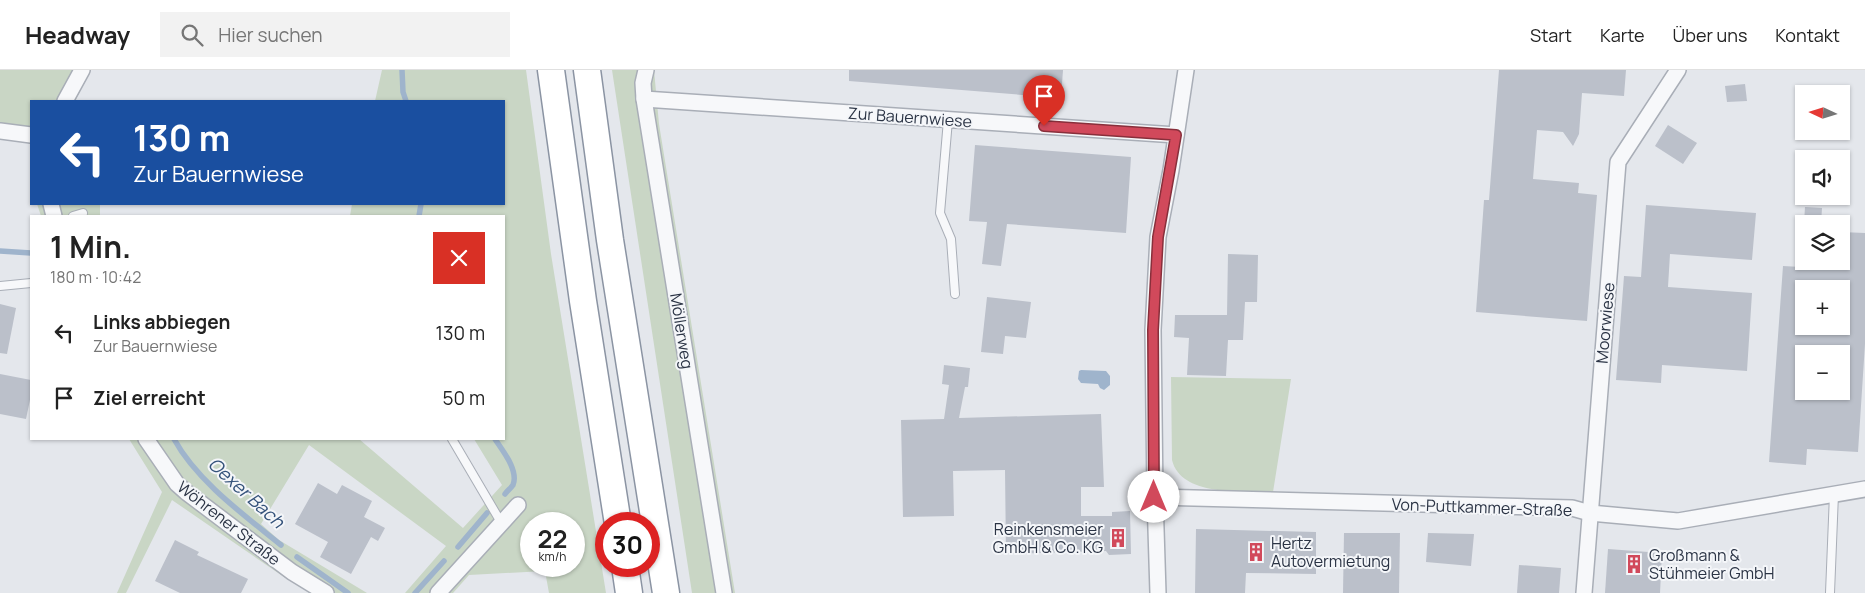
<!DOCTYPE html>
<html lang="de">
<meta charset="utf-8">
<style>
:root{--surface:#fff;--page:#f2f2f2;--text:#222;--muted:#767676;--line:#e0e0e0}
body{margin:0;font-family:Manrope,sans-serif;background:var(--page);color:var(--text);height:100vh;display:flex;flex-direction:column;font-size:19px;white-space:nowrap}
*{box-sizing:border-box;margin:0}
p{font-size:16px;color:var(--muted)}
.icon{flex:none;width:28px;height:28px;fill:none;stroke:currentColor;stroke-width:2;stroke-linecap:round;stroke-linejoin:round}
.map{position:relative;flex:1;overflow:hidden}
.sheet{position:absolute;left:30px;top:145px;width:475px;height:225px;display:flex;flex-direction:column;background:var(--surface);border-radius:0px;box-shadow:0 1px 4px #0004}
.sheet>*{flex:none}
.top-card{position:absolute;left:30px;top:30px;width:475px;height:105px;border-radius:0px;box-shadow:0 1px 4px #0004;background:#1a4fa0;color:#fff;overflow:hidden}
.needle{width:32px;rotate:274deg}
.controls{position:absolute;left:1795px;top:15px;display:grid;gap:10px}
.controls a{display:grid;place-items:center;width:55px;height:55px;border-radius:0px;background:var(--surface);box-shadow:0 1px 4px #0004;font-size:25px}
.speed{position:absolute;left:520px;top:442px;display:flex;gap:10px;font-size:25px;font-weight:700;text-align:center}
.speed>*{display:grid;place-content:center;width:65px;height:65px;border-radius:50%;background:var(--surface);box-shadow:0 1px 4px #0004;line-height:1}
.speed small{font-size:12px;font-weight:400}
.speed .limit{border:8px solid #d22;background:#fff;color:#111}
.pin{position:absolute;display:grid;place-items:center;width:42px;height:42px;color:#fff;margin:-51px -21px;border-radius:50% 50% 50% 0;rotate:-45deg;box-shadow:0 0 5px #0007}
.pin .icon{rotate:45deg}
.me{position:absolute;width:55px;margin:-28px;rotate:0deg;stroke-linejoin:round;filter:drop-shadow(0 0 4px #0008)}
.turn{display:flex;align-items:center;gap:18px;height:105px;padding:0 20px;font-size:22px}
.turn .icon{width:65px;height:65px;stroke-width:2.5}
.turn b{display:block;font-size:35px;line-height:42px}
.round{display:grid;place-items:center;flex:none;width:52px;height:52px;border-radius:0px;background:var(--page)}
.head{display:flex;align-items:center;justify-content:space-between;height:85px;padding:0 20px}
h1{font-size:30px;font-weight:700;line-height:38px}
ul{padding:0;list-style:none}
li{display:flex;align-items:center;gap:15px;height:65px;padding:0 20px}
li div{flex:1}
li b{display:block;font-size:19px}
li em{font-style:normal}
header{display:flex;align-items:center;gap:30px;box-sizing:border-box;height:70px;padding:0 25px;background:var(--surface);border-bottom:1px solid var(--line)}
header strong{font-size:24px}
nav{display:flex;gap:28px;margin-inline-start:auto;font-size:18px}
.search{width:350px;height:45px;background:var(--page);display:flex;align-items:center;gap:12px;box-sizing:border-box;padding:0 18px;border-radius:0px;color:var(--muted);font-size:19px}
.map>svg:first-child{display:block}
</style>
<header>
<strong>Headway</strong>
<div class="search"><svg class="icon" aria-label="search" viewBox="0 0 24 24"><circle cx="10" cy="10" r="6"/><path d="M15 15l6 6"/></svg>Hier suchen</div>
<nav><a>Start</a><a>Karte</a><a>Über uns</a><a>Kontakt</a></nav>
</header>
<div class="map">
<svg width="1865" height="523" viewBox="0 0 1865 523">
<rect width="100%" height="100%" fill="#e4e7ec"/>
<g fill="#c9d6c5" fill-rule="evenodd">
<polygon points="0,0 91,0 75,31 31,31 31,70 0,65"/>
<path d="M382 0H526L551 184 606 523H549L545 501 469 505 453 523H405L446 476 309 375 261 454 279 470 367 523H312L284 507 172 430 126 523H117L162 422 129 369H359L463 458 502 415 474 369H504V146H350L352 134H504V31H375ZM531 454H574V496H531Z"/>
<polygon points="612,0 654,0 659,54 735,523 692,523"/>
<polygon points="37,134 100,134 100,146 41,146"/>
<path d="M1171 307 1291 309 1273 422C1243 421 1181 427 1172 390Z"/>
</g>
<polygon fill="#9fb4cc" points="1081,300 1106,301 1110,306 1110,315 1104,320 1100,318 1098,314 1081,313 1078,309 1079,301"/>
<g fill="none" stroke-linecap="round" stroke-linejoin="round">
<g stroke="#9fb4cc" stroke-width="5.5">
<polyline points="402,0 403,22 406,31"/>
<polyline points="419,146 421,134"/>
<polyline points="0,181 31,183"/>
<path d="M174 369C197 411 244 445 281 475"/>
<path d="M495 369C502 380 519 400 513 415 511 418 507 421 505 424"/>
<polyline points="458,477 487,443"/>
<polyline points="297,487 348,523"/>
<polyline points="415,523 444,491"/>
</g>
</g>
<g fill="#bbc0ca" fill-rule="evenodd">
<polygon points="849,0 1063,0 1061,28 849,11"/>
<polygon points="1499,0 1626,0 1624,26 1582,23 1579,64 1573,76 1563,62 1537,60 1533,109 1579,113 1578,123 1597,125 1587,251 1476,242 1484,130 1489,130"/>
<polygon points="1745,14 1747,31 1727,32 1725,16"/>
<polygon points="1668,55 1697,73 1683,94 1655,76"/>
<polygon points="975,75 1131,87 1126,163 1007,154 1001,196 982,194 987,152 969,151"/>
<polygon points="1646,135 1756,143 1752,190 1670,184 1668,217 1752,223 1747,301 1662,295 1661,313 1616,310 1624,206 1641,207"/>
<polygon points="1805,137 1822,138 1821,154 1804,154"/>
<path d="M1841 162 1865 163V274L1858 382 1807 379 1806 395 1769 392 1783 196 1801 197V191H1841ZM1804 219H1841V256H1804ZM1804 284H1841V321H1804Z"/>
<polygon points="1228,184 1258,185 1257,232 1245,232 1243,270 1228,270 1226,306 1187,305 1189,268 1174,267 1175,245 1227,245"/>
<polygon points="987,227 1031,232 1026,268 1005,266 1003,284 981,282"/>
<polygon points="0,234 16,238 7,284 0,283"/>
<polygon points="944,295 970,298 968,317 965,317 959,348 1101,344 1104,417 1081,417 1081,446 1112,446 1112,442 1130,441 1131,484 1109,485 1106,481 1006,484 1005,400 953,401 954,446 903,447 901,350 944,349 949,315 942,314"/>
<polygon points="0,304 31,310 31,325 26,349 0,344"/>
<polygon points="318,413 337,424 342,415 372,431 364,447 385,458 378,471 371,467 351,504 320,487 328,472 295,454"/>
<polygon points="1196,459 1316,462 1316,504 1246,503 1245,523 1195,523"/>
<polygon points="1344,463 1400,463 1399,523 1343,523"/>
<polygon points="1428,463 1474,464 1471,496 1426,492"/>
<polygon points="175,470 199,482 197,485 248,509 241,523 180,523 155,511"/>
<polygon points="1608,479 1662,483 1660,523 1605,523"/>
<polygon points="1519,495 1561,498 1559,523 1517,523"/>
</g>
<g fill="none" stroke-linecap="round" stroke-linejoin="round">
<g stroke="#a9aeb7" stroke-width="10">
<g id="lane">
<polyline points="948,50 940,143 951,169 955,224"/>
<polyline points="73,146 83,143"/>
<polyline points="0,216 31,213"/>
<polyline points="452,369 502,454"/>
<polyline points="1830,523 1834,424"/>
</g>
</g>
<g stroke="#a9aeb7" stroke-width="18">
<g id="street">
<polyline points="646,0 643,13 644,29 724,523"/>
<polyline points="644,29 1176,65"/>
<polyline points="65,31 82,0"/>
<polyline points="0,61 31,65"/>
<polyline points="51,134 54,146"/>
<polyline points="146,369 177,414 186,422 292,502 326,523"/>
<polyline points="1155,427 1572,438 1590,443 1678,451 1865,419"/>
<polyline points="438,523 518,435"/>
<polyline points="1158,523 1155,427 1153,260 1158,167 1171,100 1186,0"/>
<polyline points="1584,523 1618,92 1678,0"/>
</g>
</g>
<g stroke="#8b94a3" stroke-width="29">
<g id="highway">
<polyline points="551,0 583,231 618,454"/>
<polyline points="587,0 610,170 666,523"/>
<polyline points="625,496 629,523"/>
</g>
</g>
<use href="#lane" stroke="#f7f8fa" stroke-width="8"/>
<use href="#street" stroke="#f7f8fa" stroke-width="15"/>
<use href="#highway" stroke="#fff" stroke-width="26"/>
</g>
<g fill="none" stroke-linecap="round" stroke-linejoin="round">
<g stroke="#882f3b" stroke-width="12">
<polyline id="route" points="1044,56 1176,65 1158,167 1153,260 1154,427"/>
</g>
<use href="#route" stroke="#d1495b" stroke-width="9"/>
</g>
<defs>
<g id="building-bare" transform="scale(1.5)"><path d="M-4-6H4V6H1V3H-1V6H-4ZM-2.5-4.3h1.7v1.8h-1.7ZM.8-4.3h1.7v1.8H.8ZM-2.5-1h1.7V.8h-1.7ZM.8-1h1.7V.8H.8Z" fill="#d1495b" stroke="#f4f6f9" stroke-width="2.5" paint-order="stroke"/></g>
</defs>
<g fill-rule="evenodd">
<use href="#building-bare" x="1118" y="468"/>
<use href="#building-bare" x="1256" y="482"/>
<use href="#building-bare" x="1634" y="494"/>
</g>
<g text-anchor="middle" stroke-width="4" stroke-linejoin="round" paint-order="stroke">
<g font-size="16" fill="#2b3445" stroke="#f4f6f9">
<text transform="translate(910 47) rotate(4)" y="6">Zur Bauernwiese</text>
<text transform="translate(1605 253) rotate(-85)" y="6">Moorwiese</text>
<text transform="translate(682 261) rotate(81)" y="6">Möllerweg</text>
<text transform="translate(1482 437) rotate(2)" y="6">Von-Puttkammer-Straße</text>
<text transform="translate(229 453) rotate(38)" y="6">Wöhrener Straße</text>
</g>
<g font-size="16" fill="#2b3445" stroke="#f4f6f9" text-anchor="start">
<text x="1103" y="465" text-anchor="end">Reinkensmeier<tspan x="1103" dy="18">GmbH &amp; Co. KG</tspan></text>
<text x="1271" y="479">Hertz<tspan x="1271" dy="18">Autovermietung</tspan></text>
<text x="1649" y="491">Großmann &amp;<tspan x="1649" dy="18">Stühmeier GmbH</tspan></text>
</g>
<g font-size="18" font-style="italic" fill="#34527a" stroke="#f4f6f9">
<text transform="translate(246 423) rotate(42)" y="6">Oexer Bach</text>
</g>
</g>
</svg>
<div class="controls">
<a><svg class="needle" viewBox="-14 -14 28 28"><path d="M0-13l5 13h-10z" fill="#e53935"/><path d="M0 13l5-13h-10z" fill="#767676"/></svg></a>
<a><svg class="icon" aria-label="sound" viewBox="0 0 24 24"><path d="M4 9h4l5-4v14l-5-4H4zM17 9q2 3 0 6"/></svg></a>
<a><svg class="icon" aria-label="layers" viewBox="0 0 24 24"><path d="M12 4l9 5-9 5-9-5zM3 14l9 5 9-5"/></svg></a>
<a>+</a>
<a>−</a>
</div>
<div class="speed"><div>22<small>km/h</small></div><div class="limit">30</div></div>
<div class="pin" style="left:1044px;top:56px;background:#d93025"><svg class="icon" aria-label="arrive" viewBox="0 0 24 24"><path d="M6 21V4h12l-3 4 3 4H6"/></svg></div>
<svg class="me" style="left:1154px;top:427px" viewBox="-20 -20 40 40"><circle r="19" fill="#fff"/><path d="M0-13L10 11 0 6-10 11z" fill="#d1495b"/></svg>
<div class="top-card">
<div class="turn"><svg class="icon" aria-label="left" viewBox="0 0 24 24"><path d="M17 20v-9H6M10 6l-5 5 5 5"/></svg><div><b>130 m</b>Zur Bauernwiese</div></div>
</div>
<section class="sheet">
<div class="head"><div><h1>1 Min.</h1><p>180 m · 10:42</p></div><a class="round" style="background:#d93025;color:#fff"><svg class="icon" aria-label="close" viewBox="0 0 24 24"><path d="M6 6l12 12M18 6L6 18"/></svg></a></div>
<ul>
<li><svg class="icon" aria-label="left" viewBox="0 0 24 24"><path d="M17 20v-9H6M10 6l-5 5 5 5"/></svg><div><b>Links abbiegen</b><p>Zur Bauernwiese</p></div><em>130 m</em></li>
<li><svg class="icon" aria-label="arrive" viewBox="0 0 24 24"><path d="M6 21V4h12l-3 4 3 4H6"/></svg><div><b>Ziel erreicht</b></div><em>50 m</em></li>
</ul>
</section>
</div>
